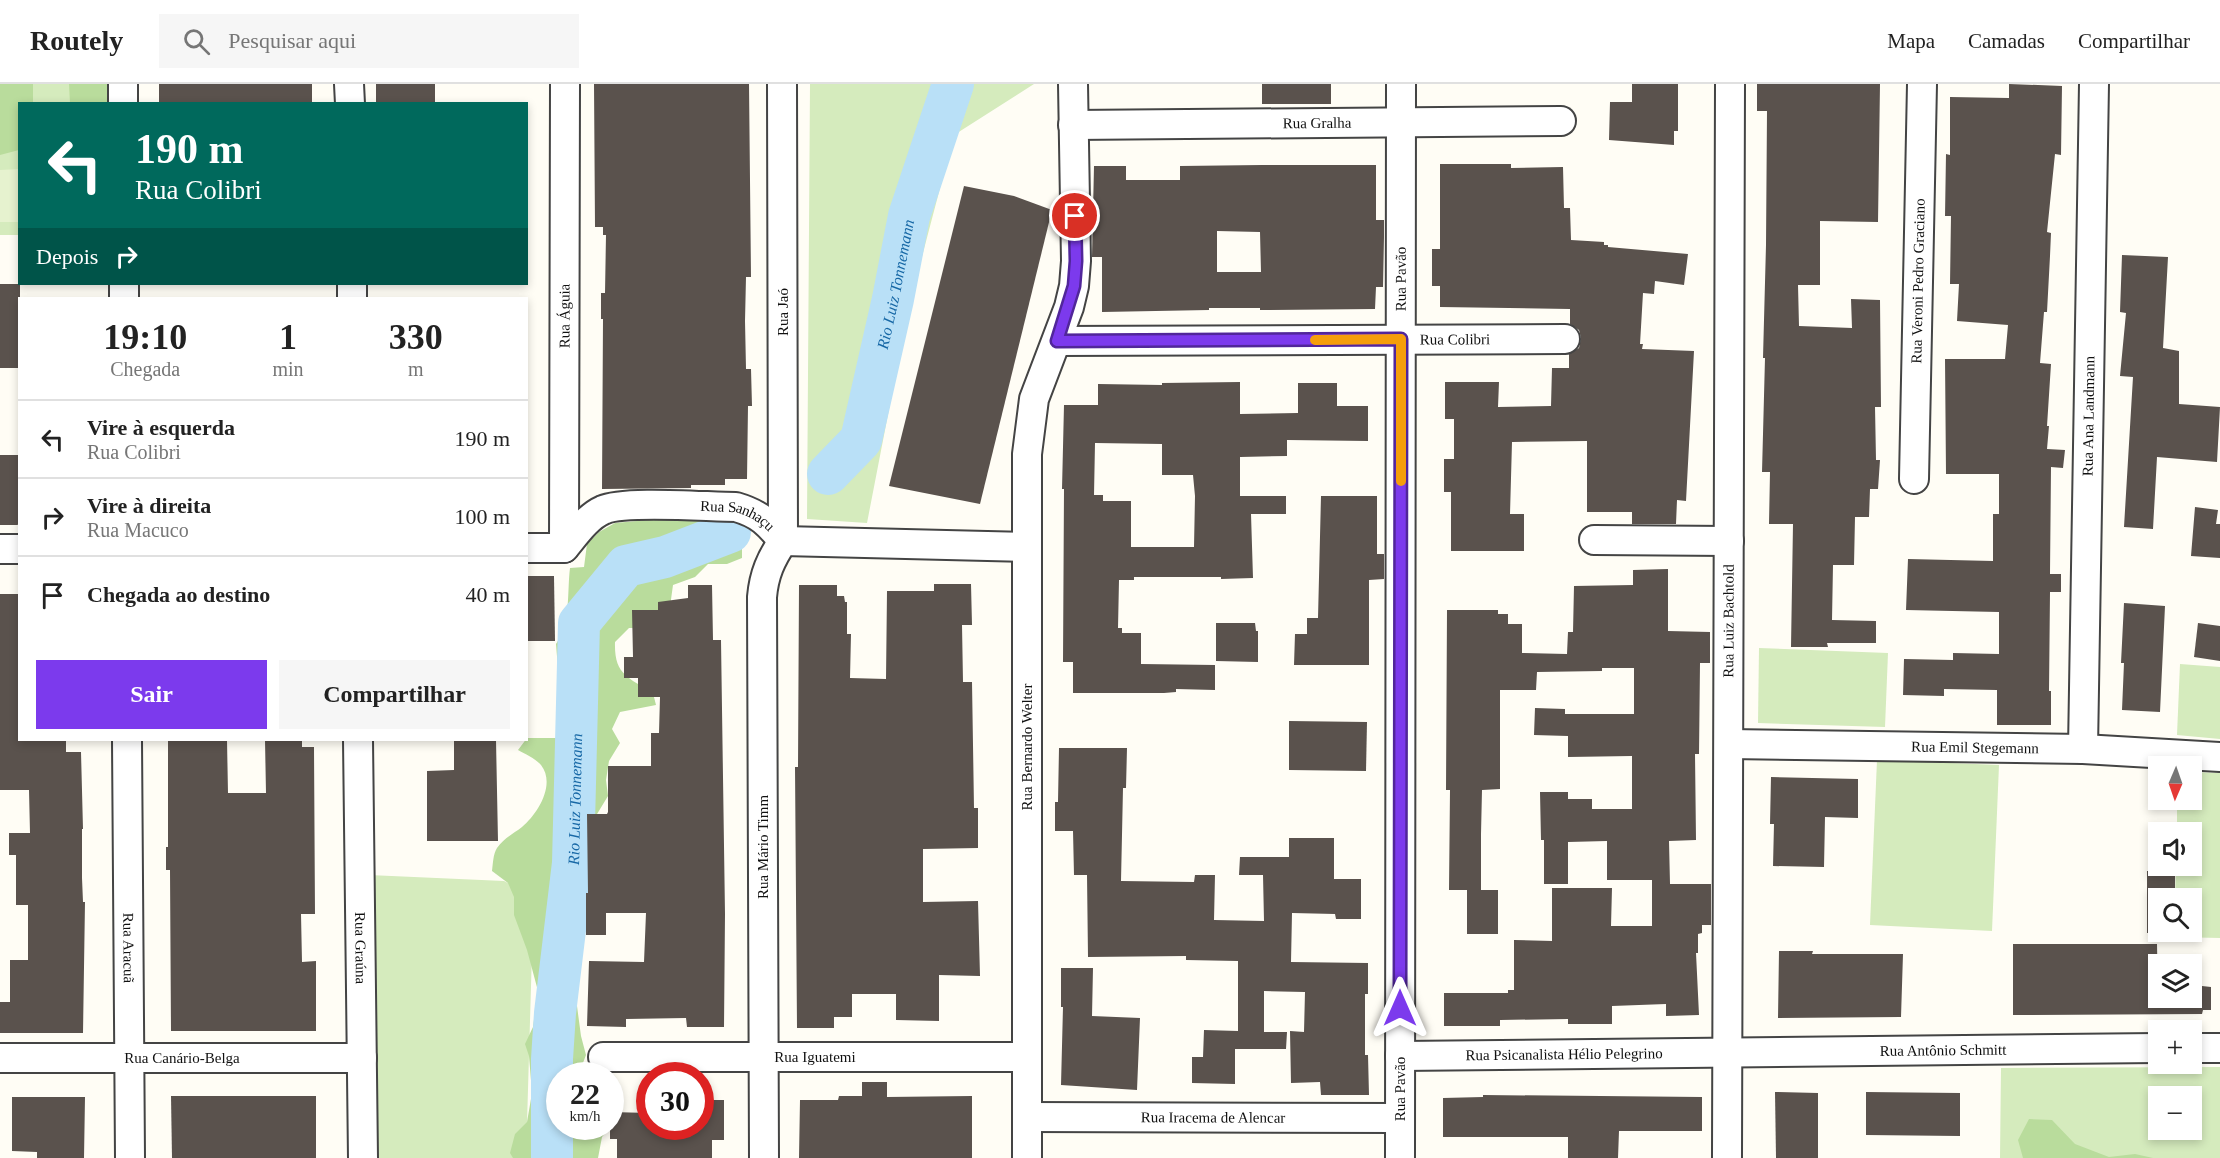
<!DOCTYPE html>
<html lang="pt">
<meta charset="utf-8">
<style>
:root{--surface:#fff;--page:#f6f6f6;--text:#222;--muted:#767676;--line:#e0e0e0;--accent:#7c3aed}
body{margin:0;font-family:"Times New Roman",serif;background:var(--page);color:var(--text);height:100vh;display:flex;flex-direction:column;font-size:22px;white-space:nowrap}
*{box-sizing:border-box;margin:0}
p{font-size:20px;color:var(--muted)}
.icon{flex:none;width:33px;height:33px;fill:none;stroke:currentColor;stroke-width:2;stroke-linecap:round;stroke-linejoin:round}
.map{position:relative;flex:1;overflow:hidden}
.sheet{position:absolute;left:18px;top:213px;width:510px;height:444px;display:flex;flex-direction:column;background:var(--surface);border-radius:0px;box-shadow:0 3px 9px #0003}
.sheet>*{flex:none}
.guide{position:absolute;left:18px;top:18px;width:510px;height:183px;border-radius:0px;box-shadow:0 3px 9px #0003;background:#00695c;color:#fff;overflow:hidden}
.needle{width:39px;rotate:182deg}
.buttons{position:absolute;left:2148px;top:672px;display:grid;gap:12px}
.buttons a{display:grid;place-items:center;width:54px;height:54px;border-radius:0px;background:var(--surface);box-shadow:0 3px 9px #0003;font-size:30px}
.speed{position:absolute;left:546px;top:978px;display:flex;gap:12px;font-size:30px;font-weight:700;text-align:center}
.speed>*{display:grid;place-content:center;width:78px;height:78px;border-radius:50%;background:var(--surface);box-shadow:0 3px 9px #0003;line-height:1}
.speed small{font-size:15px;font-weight:400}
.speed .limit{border:9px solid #d22;background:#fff;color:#111}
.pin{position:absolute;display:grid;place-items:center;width:51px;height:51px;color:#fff;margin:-26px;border:3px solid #fff;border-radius:50%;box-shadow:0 2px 6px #0007}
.me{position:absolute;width:66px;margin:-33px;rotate:0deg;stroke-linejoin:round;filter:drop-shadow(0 0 4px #0008)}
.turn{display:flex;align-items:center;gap:21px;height:126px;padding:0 18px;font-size:27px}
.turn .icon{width:78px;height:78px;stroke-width:2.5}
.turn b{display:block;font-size:42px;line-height:51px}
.then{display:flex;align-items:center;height:57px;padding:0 18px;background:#0003;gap:12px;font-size:22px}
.eta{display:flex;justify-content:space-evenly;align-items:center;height:102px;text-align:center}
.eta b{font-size:36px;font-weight:600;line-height:42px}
.button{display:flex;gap:12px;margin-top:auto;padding:12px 18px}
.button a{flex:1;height:69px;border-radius:0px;background:var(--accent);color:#fff;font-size:24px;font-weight:600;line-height:69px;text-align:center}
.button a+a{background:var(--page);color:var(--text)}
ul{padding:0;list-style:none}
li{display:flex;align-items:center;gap:18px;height:78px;padding:0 18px;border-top:2px solid var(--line)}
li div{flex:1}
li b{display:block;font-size:22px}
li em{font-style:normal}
header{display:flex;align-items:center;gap:36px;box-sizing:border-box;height:84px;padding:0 30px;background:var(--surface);border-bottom:2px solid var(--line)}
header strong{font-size:28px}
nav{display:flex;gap:33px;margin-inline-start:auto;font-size:21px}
.search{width:420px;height:54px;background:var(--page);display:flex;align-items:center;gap:15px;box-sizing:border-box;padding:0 21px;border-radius:0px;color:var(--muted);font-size:22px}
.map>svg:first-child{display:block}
</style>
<header>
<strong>Routely</strong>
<div class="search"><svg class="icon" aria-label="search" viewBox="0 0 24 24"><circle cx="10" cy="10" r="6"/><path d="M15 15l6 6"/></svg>Pesquisar aqui</div>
<nav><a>Mapa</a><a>Camadas</a><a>Compartilhar</a></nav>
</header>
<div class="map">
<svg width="2220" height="1074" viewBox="0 0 2220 1074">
<rect width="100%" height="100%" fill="#fffdf5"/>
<g fill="#d5ebbd" fill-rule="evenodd">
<polygon points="0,0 119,0 119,19 20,20 19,151 0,151"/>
<polygon points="810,0 1034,0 954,51 909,222 867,439 807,435"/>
<polygon points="1759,564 1888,569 1885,643 1758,639"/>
<polygon points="2180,580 2220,583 2220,655 2177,651"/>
<polygon points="1877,676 1999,681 1992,847 1870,841"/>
<polygon points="2192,688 2220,689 2220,854 2175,853 2175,848 2192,848 2192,814 2175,814 2176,782 2192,782 2192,748 2177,748 2177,716 2192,716"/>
<polygon points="369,791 504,797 508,799 534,800 526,1074 376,1074"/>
<path d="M2220 983V1074H2000L2001 984ZM2158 1012H2192V1046H2158Z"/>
</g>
<g fill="#b9dc9c" fill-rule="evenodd">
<polygon points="0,0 33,0 33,19 20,20 19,66 0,71"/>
<polygon points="69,0 111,0 111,19 70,19"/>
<path d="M732 432 740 439 707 446 678 464 661 466 640 465 609 485 596 511 576 530 567 551 579 598 583 581 580 565 583 546 613 511 618 497 638 487 695 472 718 459 742 449V474L727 480H708L695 493 673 501 669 530 657 544H629L615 558C614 591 628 593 653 609L656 621 620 628 612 645 620 659 609 677 606 696 608 712 594 735 587 846 574 861 573 892 581 952 586 971 581 984 588 991 560 992V1042L612 1041 602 1053 598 1074H557L556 1045 560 901 548 947 545 1074H513L510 1069 515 1050 527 1038 532 1009 529 972 525 960 533 943 538 907 527 866 514 831V813L508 799 492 787C493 780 493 770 497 764 504 754 513 750 522 743 538 730 556 700 541 681 536 675 525 670 518 666L527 654H556L561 622 556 560C571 540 567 508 570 484L584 483 587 460 599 448 615 439 681 433ZM578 603 581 642 577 768 572 804 568 722 571 681 569 637Z"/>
<polygon points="2029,1035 2052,1036 2075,1060 2109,1073 2135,1070 2153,1074 2023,1074 2018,1056"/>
</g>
<polygon fill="#e6f2cf" points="19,85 19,138 0,138 0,86"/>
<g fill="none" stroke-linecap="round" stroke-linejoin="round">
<g stroke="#b9e0f7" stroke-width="42">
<path id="s1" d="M828 390 861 356 893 215 909 132 953 0"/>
<path id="s2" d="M552 1074V975L555 929 573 779 579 539 626 482 665 473 730 448"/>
</g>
</g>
<g fill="#5a524d" fill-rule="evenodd">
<rect x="159" y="0" width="153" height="20"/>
<polygon points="376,0 435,0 435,18 376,19"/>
<polygon points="594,0 749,0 751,193 746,193 745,237 746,285 751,285 752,322 748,322 747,395 725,395 725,401 691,401 691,404 602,405 603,235 601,235 601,209 605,209 606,151 603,151 603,143 595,143"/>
<rect x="1262" y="0" width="69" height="20"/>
<polygon points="1632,0 1678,0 1678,47 1674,47 1674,61 1609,56 1610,18 1632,18"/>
<polygon points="1757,0 1880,0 1878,138 1820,137 1820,201 1798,201 1799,242 1852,244 1851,215 1880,216 1881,323 1875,323 1876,376 1880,376 1878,405 1870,405 1869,433 1855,433 1854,481 1833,481 1832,536 1876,537 1876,559 1827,559 1828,563 1791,563 1793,440 1769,440 1770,388 1762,388 1765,274 1763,274 1766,161 1767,27 1757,27"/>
<polygon points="2009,0 2062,2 2061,71 2055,70 2047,148 2051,149 2050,172 2047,228 2044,228 2040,279 2051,280 2047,342 2049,342 2047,365 2065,366 2063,384 2051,383 2050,490 2061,490 2061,508 2050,508 2049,607 2051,607 2051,641 1997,641 1997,606 1944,605 1944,612 1903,611 1904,575 1953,576 1953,569 1999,570 1999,528 1906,526 1908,475 1993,477 1993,430 1999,430 1999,390 1946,390 1945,275 2005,275 2008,241 1957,237 1959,200 1950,200 1951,132 1945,132 1946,70 1950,71 1950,13 2009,14"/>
<polygon points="1440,80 1511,80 1511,84 1563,83 1564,124 1570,124 1571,156 1604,158 1604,161 1608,161 1608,163 1688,170 1684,201 1655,197 1654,210 1643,209 1640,260 1643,260 1642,265 1694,267 1686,417 1677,416 1676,440 1632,440 1632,428 1587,428 1587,357 1512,358 1510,430 1524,430 1524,467 1451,467 1451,408 1444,408 1444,375 1454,375 1454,335 1445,335 1445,298 1499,298 1498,323 1551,322 1552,284 1569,284 1569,270 1579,264 1581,254 1579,246 1570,240 1570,225 1440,223 1440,202 1432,202 1432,165 1440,165"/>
<path d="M1262 81H1376V136H1384V153L1383 203H1376L1375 225 1260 226V224H1209V226L1102 228V173H1092L1094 82H1126V96H1180V82ZM1217 147 1260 148 1261 188H1217Z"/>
<polygon points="964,102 1014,112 1052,126 980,420 889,402"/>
<polygon points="2122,171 2168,173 2163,264 2179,267 2179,320 2220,323 2217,378 2157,373 2153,445 2124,443 2133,293 2120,292 2126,229 2120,228"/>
<rect x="0" y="200" width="20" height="84"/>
<path d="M1240 298V330L1298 329V299H1337V322H1368V357L1287 356V372L1240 373V412H1286V430H1251L1253 494 1221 495V493H1134V496H1119L1118 544H1122V549H1141V580L1215 581V606L1176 605V608L1164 609H1073V578H1063L1064 405H1062L1064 321H1098V300L1162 301V299ZM1095 359 1162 360V391H1193L1195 412 1194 463H1131V417H1103V411H1094Z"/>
<polygon points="0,371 20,371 20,440 17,441 0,441"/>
<polygon points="1321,412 1377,412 1377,470 1384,470 1384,495 1369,496 1369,581 1294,581 1295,550 1307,550 1307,534 1318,534"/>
<polygon points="2195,423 2218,426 2216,440 2220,440 2220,474 2191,472"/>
<polygon points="1668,485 1668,547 1710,548 1710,579 1700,579 1699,670 1695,670 1696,756 1669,757 1670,800 1711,800 1711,841 1702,841 1702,849 1698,850 1698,869 1696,869 1699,931 1666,932 1666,920 1612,922 1612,940 1568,940 1568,935 1500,936 1500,942 1444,942 1444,909 1508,909 1508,906 1514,906 1514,856 1552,857 1552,804 1612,804 1611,842 1652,842 1652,796 1607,796 1607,757 1568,758 1568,800 1544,800 1544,756 1541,756 1540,708 1568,708 1568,715 1592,715 1592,725 1632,725 1632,672 1568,673 1568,652 1534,651 1535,624 1565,625 1565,630 1634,630 1634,584 1602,584 1602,587 1537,588 1536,606 1500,606 1500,705 1482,706 1481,750 1481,806 1498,806 1498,850 1467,850 1467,806 1449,806 1450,706 1446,706 1447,526 1498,526 1498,530 1508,530 1508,540 1522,540 1522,569 1567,570 1568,548 1573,548 1574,502 1633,501 1633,486"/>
<polygon points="526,492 554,492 555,557 526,557"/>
<polygon points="934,500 971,500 972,541 962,541 963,598 972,598 974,724 978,724 978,764 923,765 923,818 978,817 980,892 939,891 939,937 896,936 896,910 852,910 852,933 834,933 834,944 797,944 795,683 798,683 799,501 837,501 837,512 844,512 845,518 847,518 847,550 851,550 850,594 886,595 887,507 934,507"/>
<polygon points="688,501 712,501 713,556 721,556 725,830 724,943 687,943 686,934 626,935 626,943 587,942 589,877 644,878 646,829 606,829 606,851 586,851 586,809 588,809 587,730 607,730 608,728 608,682 651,682 651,649 659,649 660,613 638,613 638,594 624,594 624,573 633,573 632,526 658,526 658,518 688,514"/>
<polygon points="0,510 20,510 20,656 66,656 66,668 81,668 83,745 82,745 82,794 83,818 85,818 83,949 0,949 0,918 10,918 10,876 28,876 28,821 16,821 16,771 9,771 9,749 30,749 29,706 0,706"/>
<polygon points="2124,519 2165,522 2160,628 2122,626 2124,579 2121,579"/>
<polygon points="1216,539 1255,539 1256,547 1258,547 1258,578 1216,577"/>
<polygon points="2198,539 2220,542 2220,577 2194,573"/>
<polygon points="1289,637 1367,638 1366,687 1289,686"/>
<polygon points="168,656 227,656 228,709 266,709 265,656 302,656 302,663 314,663 315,830 301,830 302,878 316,877 316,947 171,947 170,786 166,786 166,763 168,763"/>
<polygon points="454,656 496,656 498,757 427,757 427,687 454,686"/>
<polygon points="1059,664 1127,664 1126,704 1123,704 1121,797 1194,798 1195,791 1215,791 1214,836 1264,837 1263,791 1239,791 1240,773 1289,773 1289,754 1334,754 1334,795 1361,795 1361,835 1336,835 1335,830 1292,829 1291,878 1368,879 1368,910 1365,910 1365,971 1368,971 1369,1011 1321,1011 1320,998 1291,999 1290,947 1304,948 1305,908 1264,907 1264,948 1287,948 1286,965 1235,965 1235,1000 1192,999 1192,973 1203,973 1204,946 1238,947 1238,877 1186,876 1186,872 1088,873 1087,791 1074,791 1073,747 1055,747 1055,718 1058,718"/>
<polygon points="1771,693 1858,695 1858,734 1825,733 1824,783 1773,782 1774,740 1770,740"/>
<polygon points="2147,787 2175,787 2175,814 2158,814 2158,848 2176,848 2147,849"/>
<polygon points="2013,860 2157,860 2158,914 2192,914 2192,885 2202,885 2202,902 2211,903 2211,926 2203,926 2202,930 2013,931"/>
<polygon points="1779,867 1813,867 1812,870 1903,870 1901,933 1778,934"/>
<polygon points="1061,884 1093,884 1092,932 1140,934 1137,1006 1061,1001 1063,923 1061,923"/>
<polygon points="862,998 887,998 887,1013 972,1012 972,1074 799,1074 800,1016 838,1016 839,1012 862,1012"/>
<polygon points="1775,1008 1818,1009 1818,1074 1776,1074"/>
<polygon points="1866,1008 1960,1009 1960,1052 1866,1051"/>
<polygon points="1483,1011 1702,1013 1702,1047 1619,1047 1618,1074 1568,1074 1568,1053 1443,1053 1443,1014 1483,1013"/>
<polygon points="171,1012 316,1012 316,1074 172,1074"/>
<polygon points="12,1013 85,1013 84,1074 37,1074 37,1068 12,1067"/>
<polygon points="700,1016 724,1016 724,1056 712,1056 712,1074 617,1074 617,1055 610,1055 610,1028 650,1029 650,1042 700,1042"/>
</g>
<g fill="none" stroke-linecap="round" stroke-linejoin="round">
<g stroke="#444" stroke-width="32">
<g id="minor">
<polyline points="123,0 123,20"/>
<polyline points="349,0 350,20"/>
<path id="s3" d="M1073 41 1561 37"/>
<polyline points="124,200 124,214"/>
<polyline points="352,200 352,214"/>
<path id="s4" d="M1057 257 1565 255"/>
<path id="s5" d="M1914 395 1922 0"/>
<polyline points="1594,456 1729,457"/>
<path id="s6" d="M526 464H564C575 451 587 433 603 426 624 416 708 423 736 423 760 430 768 439 783 457L1027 463"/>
<path id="s7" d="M564 464 565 0"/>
<polyline points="0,465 20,465"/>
<path id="s8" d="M127 656 130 1074"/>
<path id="s9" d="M358 656 363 1074"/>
<path id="s10" d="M1729 660 2083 665 2220 673"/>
<path id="s11" d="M2083 665 2094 0"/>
<polyline points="2192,964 2220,964"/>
<path id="s12" d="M1400 972 2158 964"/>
<path id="s13" d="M603 973H1027"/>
<path id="s14" d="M0 974H362"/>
<path id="s15" d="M1027 1033 1400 1034"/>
<path d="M764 1074 762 513C764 490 771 475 783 457L782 0"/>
<polyline points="1027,1074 1027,370 1034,315 1069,223 1074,202 1076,177 1073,0"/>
<path id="s16" d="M1400 1074 1401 0"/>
<path id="s17" d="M1727 1074 1730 0"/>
</g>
</g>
<use href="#minor" stroke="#fff" stroke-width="28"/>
</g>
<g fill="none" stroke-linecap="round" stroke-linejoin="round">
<g stroke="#51269a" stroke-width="15">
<polyline id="route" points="1075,132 1076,177 1074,202 1057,257 1401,255 1400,924"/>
</g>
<use href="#route" stroke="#7c3aed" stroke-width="10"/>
<polyline stroke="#f59e0b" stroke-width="10" points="1315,256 1401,255 1401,397"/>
</g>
<g text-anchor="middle" stroke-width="6" stroke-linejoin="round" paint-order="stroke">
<g font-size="15" fill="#111" stroke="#fff">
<text dy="5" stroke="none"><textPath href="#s3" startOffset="244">Rua Gralha</textPath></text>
<text dy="5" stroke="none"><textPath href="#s16" startOffset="879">Rua Pavão</textPath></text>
<text dy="5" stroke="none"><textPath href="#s5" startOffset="198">Rua Veroni Pedro Graciano</textPath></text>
<text transform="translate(783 228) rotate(-90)" y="5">Rua Jaó</text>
<text dy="5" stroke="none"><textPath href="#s7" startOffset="232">Rua Águia</textPath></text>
<text dy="5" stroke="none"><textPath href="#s4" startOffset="398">Rua Colibri</textPath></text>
<text dy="5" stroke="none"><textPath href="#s11" startOffset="333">Rua Ana Landmann</textPath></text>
<text dy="5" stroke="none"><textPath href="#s6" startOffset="230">Rua Sanhaçu</textPath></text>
<text dy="5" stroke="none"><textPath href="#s17" startOffset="537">Rua Luiz Bachtold</textPath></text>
<text transform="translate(1027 663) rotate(-90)" y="5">Rua Bernardo Welter</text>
<text dy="5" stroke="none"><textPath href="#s10" startOffset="246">Rua Emil Stegemann</textPath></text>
<text transform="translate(763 763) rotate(-90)" y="5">Rua Mário Timm</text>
<text dy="5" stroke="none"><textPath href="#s8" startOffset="208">Rua Aracuã</textPath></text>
<text dy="5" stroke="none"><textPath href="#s9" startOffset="208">Rua Graúna</textPath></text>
<text dy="5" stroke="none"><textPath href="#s12" startOffset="543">Rua Antônio Schmitt</textPath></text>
<text dy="5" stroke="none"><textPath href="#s12" startOffset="164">Rua Psicanalista Hélio Pelegrino</textPath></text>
<text dy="5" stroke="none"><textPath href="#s13" startOffset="212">Rua Iguatemi</textPath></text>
<text dy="5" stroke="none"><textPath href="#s14" startOffset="182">Rua Canário-Belga</textPath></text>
<text dy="5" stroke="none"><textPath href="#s16" startOffset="69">Rua Pavão</textPath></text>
<text dy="5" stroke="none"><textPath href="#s15" startOffset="186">Rua Iracema de Alencar</textPath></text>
</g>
<g font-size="16" font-style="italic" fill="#1768a6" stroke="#fff">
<text dy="6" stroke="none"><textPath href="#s1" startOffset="207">Rio Luiz Tonnemann</textPath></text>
<text dy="6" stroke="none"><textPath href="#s2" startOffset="360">Rio Luiz Tonnemann</textPath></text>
</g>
</g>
</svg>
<div class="buttons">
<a><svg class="needle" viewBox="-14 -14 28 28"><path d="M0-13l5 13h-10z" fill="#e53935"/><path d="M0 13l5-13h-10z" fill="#767676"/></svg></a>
<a><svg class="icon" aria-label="sound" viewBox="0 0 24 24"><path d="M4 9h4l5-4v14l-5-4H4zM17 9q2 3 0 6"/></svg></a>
<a><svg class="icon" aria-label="search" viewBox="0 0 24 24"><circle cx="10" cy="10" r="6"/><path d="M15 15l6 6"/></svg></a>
<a><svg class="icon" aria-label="layers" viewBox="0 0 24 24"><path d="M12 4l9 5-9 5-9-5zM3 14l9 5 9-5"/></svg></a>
<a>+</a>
<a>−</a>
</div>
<div class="speed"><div>22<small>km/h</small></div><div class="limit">30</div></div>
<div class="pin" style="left:1075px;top:132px;background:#d93025"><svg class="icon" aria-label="arrive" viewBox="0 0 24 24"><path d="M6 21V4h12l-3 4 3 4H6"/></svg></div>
<svg class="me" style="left:1400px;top:924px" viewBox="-20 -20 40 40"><path d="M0-17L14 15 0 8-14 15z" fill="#7c3aed" stroke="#fff" stroke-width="4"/></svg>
<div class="guide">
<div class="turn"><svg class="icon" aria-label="left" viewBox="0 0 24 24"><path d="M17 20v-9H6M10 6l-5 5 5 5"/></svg><div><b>190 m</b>Rua Colibri</div></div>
<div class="then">Depois<svg class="icon" aria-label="right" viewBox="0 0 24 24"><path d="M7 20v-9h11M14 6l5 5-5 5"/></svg></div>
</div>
<section class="sheet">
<div class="eta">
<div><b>19:10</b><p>Chegada</p></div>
<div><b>1</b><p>min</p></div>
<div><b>330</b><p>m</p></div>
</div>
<ul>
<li><svg class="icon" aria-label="left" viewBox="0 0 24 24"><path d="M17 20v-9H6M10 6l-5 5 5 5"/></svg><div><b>Vire à esquerda</b><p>Rua Colibri</p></div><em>190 m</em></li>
<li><svg class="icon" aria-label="right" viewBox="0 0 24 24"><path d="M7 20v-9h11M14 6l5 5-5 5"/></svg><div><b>Vire à direita</b><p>Rua Macuco</p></div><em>100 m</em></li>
<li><svg class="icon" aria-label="arrive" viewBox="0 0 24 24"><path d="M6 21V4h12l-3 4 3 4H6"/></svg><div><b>Chegada ao destino</b></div><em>40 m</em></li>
</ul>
<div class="button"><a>Sair</a><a>Compartilhar</a></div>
</section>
</div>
